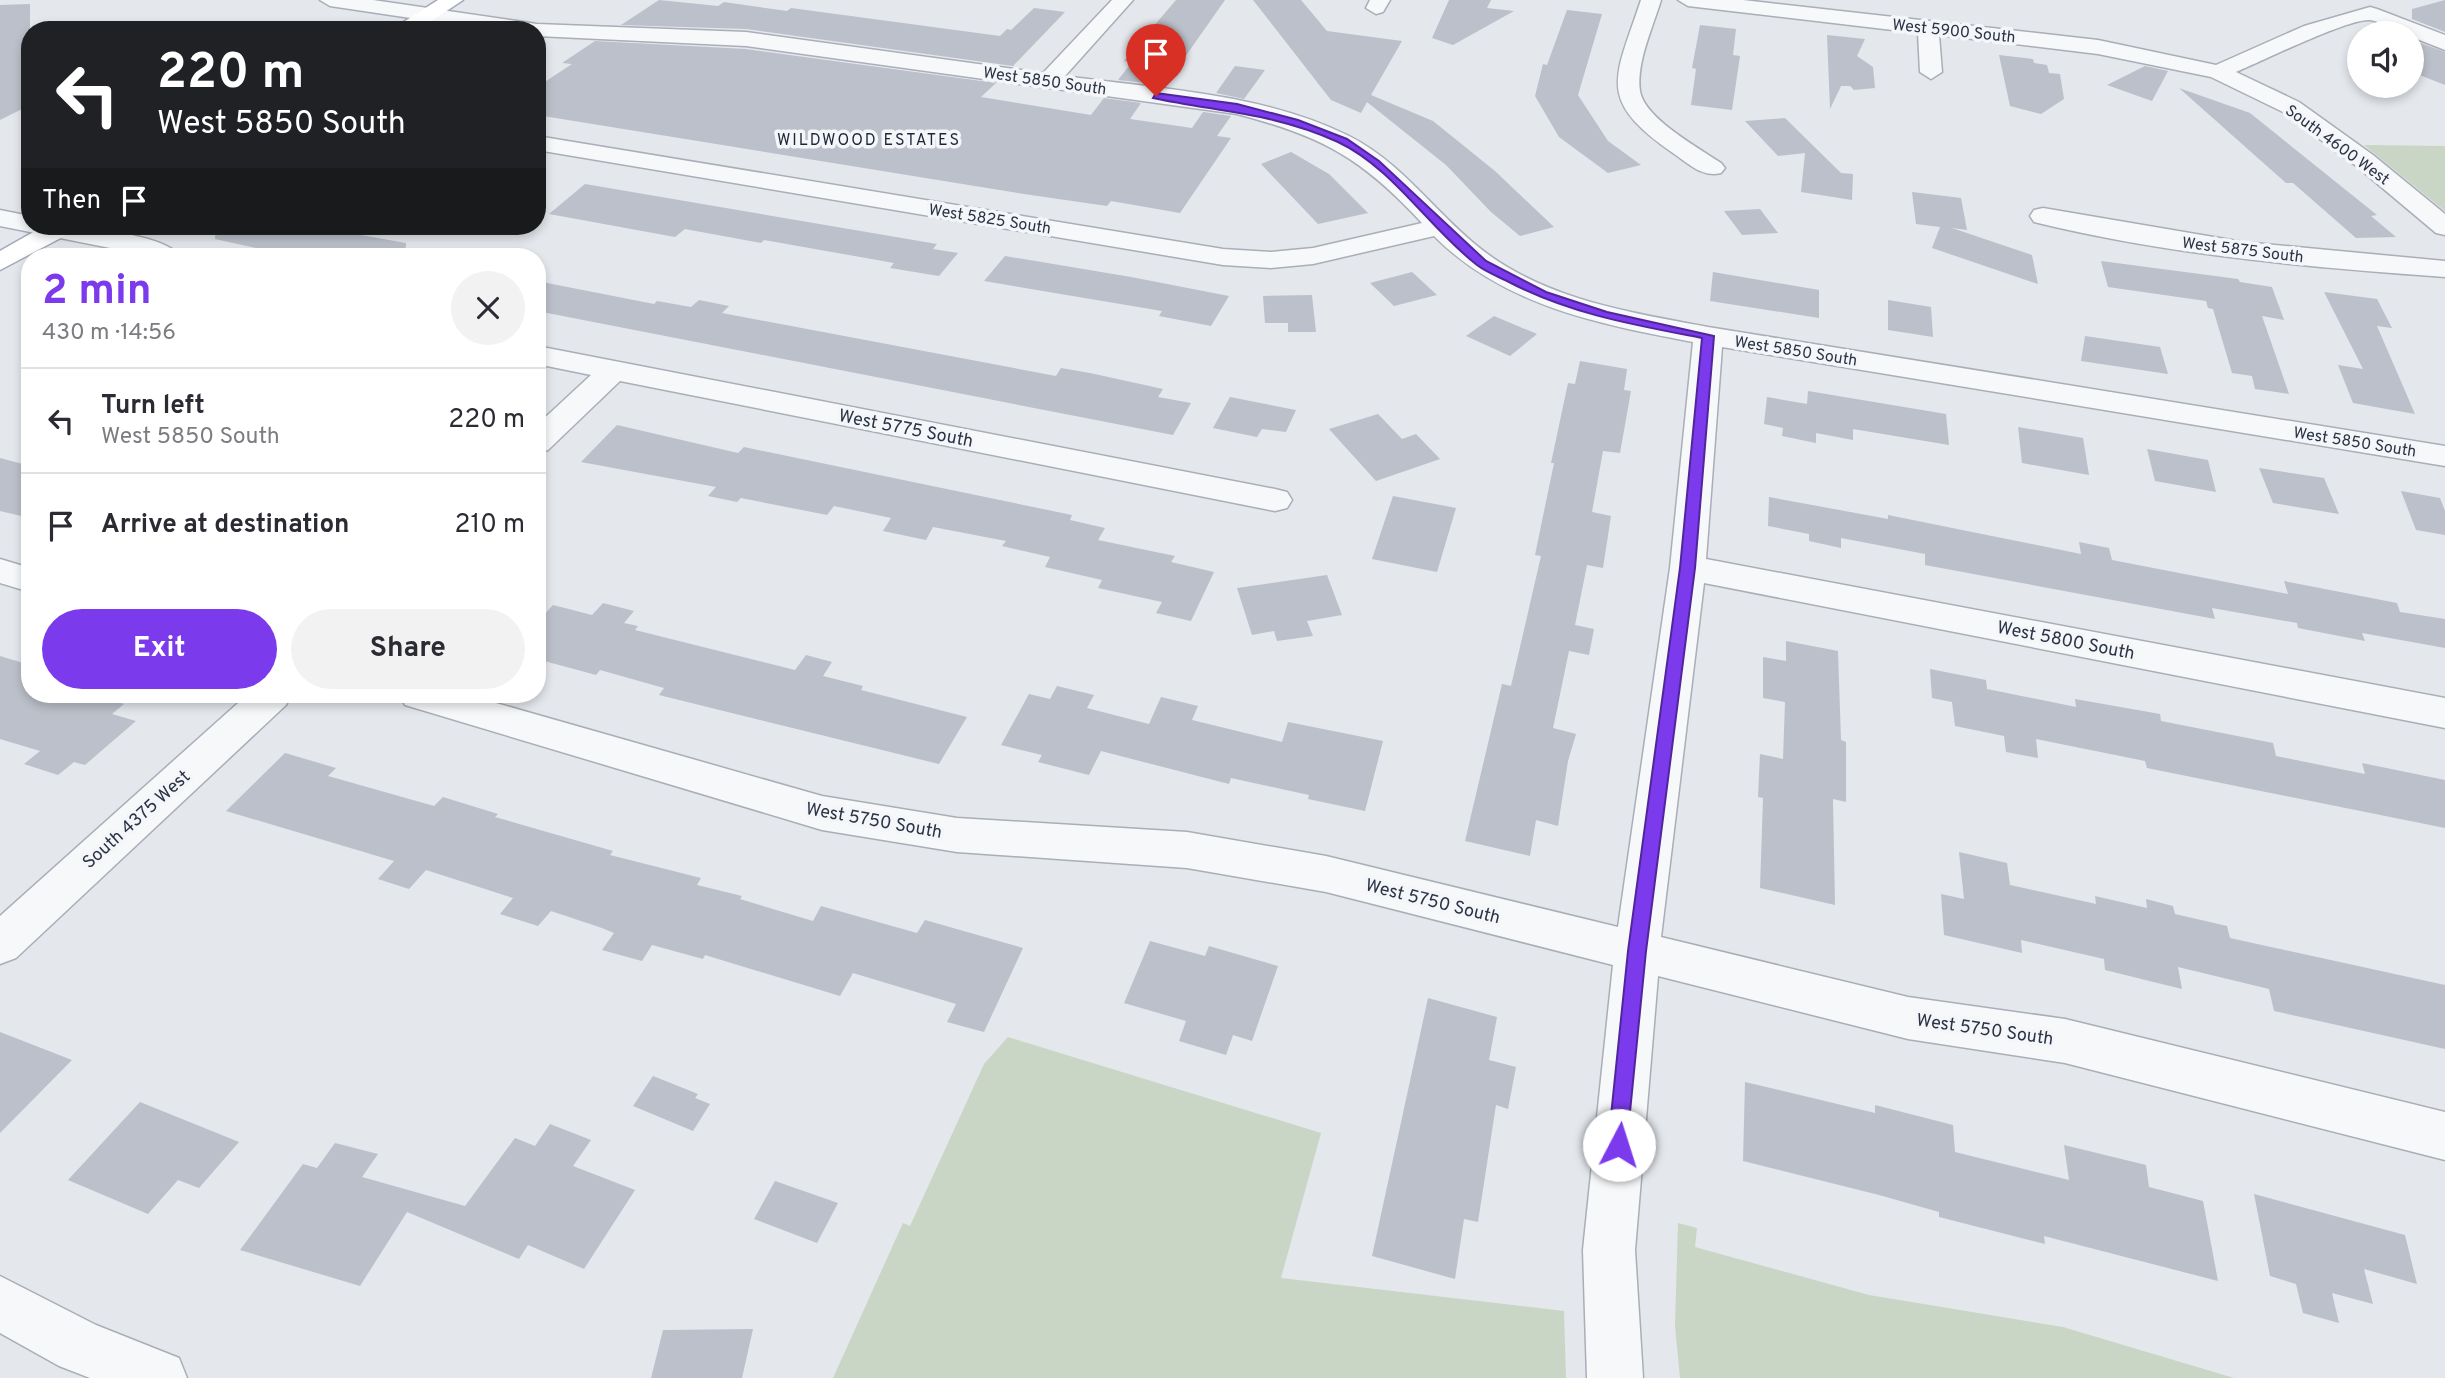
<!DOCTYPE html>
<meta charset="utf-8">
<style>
:root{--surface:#fff;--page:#f2f2f3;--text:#2b2b33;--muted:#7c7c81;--line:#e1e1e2;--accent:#7c3aed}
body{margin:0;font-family:Overpass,sans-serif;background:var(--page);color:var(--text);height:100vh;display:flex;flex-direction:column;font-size:26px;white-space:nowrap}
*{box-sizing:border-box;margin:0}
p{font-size:23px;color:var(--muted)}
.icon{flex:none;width:38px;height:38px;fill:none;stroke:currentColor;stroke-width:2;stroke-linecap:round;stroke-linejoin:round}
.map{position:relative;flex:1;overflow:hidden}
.side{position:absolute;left:21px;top:248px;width:525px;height:455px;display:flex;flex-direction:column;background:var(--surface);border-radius:28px;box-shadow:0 4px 10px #0003}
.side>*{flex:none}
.top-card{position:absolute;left:21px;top:21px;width:525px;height:214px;border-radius:28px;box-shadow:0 4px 10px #0003;background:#202124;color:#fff;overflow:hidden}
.controls{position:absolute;left:2347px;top:21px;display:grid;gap:14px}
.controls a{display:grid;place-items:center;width:77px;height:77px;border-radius:50%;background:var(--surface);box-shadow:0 4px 10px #0003;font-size:35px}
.pin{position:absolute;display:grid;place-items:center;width:60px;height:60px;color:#fff;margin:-72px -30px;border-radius:50% 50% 50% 0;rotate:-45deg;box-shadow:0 0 7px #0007}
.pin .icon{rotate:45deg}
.me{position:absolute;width:77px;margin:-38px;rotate:5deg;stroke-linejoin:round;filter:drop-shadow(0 0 5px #0008)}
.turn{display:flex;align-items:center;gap:24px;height:147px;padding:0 21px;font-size:32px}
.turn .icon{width:91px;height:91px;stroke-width:2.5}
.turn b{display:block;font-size:49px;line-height:60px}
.then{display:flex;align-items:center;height:66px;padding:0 21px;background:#0003;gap:14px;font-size:26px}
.round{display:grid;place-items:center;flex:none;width:74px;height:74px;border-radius:37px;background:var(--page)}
.head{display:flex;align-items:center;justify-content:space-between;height:119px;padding:0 21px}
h1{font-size:42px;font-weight:700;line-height:52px;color:var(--accent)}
.cta{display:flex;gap:14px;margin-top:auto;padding:14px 21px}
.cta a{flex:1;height:80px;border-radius:42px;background:var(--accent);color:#fff;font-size:28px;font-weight:700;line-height:80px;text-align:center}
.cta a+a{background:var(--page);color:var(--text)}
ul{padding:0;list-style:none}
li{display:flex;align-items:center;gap:21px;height:105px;padding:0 21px;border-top:2px solid var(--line)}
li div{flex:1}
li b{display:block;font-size:26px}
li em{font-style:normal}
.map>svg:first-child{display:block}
</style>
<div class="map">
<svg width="2445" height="1378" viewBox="0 0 2445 1378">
<rect width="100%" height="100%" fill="#e4e7ec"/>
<g fill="#c9d6c5">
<polygon points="2364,145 2445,146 2445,211"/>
<polygon points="1008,1037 1321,1133 1281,1278 1564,1311 1566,1378 833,1378 903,1223 910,1226 984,1064"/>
<polygon points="1678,1223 1697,1228 1695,1247 1869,1295 2063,1327 2234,1378 1680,1378 1675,1326"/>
</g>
<g fill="#bbc0ca">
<polygon points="659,0 718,6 724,2 787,11 791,8 1000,36 1007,29 1011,30 1034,8 1065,12 1013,66 746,29 621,25"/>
<polygon points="1176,0 1225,0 1173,74 1163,73 1154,84 1118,80 1132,62 1124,61"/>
<polygon points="1253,0 1301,0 1327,31 1402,41 1371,95 1433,121 1495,171 1554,227 1520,236 1491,212 1446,165 1367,102 1361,113 1331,100"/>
<polygon points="1449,0 1491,0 1487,8 1514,11 1453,45 1432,38"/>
<polygon points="2445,0 2445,32 2412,19 2412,9"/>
<polygon points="30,4 30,105 0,120 0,5"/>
<polygon points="1567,10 1602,14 1578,95 1608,141 1641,165 1608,173 1559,137 1535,96 1543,64 1547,65"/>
<polygon points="1700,25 1736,29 1733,55 1740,56 1732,110 1691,105 1696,69 1692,68"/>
<polygon points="1827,35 1865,39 1857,56 1873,67 1875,88 1854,90 1850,86 1841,86 1830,109"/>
<polygon points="2412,40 2445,52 2445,85 2412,72"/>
<polygon points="595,41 746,49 996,83 981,97 1091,115 1104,98 1141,103 1130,119 1192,128 1203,112 1231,116 1217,136 1231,138 1180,213 1111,201 1107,206 1024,194 537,115 537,87 572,64 562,63"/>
<polygon points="1999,55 2033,59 2034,63 2047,65 2049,73 2060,74 2064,99 2041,114 2010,106"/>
<polygon points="1235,66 1265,70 1244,99 1216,93"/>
<polygon points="2145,66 2168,71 2152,101 2107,85"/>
<polygon points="2179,88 2250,113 2377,215 2371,216 2396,237 2356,238 2293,183 2286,183"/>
<polygon points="1785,118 1841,173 1853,174 1852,200 1801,192 1805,153 1778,156 1745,121"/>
<polygon points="1291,152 1329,174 1368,213 1318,224 1261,164"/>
<polygon points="585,184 937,244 933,249 958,253 939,276 890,268 894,263 764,240 761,243 685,229 675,237 549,214"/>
<polygon points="1912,192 1961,198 1967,230 1952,228 2032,255 2038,284 1932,248 1940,227 1916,224"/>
<polygon points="1760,209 1778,233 1742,235 1724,211"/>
<polygon points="216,226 310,226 406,243 405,257 297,257 215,239"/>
<polygon points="1005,256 1131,277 1229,296 1211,326 1159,316 1162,311 984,281"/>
<polygon points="2101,261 2238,279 2240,282 2272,287 2284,320 2262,316 2289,394 2255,389 2252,376 2232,373 2213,309 2208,308 2206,301 2108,287"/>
<polygon points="1412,272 1437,295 1394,306 1370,283"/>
<polygon points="1713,272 1819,290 1819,318 1710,301"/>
<polygon points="537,281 654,304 657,301 691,307 699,300 729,306 722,313 1056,376 1061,368 1090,373 1163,389 1158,397 1191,403 1173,435 537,311"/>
<polygon points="2324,292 2377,299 2392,328 2377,326 2415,414 2353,403 2338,365 2363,369"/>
<polygon points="1312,295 1316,332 1288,332 1288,323 1265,323 1263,296"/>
<polygon points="1888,300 1931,307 1933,337 1888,330"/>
<polygon points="1494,316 1537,334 1510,356 1466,336"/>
<polygon points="2085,336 2160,347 2168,374 2081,361"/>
<polygon points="1580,361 1627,369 1624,390 1631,391 1620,453 1603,451 1592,512 1611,516 1603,568 1587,565 1575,625 1594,629 1589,655 1569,651 1553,728 1576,734 1568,761 1558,826 1536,820 1530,856 1465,841 1502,684 1511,686 1541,556 1535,555 1554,463 1551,463 1568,383 1575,384"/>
<polygon points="1808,391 1946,414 1949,445 1853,429 1853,440 1816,433 1816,443 1782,436 1783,428 1764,424 1767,397 1807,404"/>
<polygon points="1230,397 1296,410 1286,432 1262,429 1257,437 1213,428"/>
<polygon points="1378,414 1402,439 1416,434 1440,459 1376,481 1329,429"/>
<polygon points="617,425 738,453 744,447 1072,515 1070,520 1105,528 1098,540 1175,556 1171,562 1214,572 1191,621 1156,613 1162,602 1098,588 1102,580 1045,567 1050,557 1002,546 1006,541 933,527 926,540 883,531 891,518 834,506 827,515 741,498 737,502 708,496 716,487 581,462"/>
<polygon points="2018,427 2083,438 2089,475 2022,463"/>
<polygon points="2147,449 2208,460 2216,492 2155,481"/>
<polygon points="0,458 30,466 30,518 0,511"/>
<polygon points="2259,468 2324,478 2339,514 2273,503"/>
<polygon points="2401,491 2440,498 2445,511 2445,535 2416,530"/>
<polygon points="1393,496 1456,508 1437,572 1372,559"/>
<polygon points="1769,497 1888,519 1888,515 2081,554 2079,542 2109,548 2112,560 2288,594 2284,581 2397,603 2400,612 2445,619 2445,648 2362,633 2365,641 2298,628 2297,623 2212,608 2215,619 1925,565 1925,554 1841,538 1841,548 1809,541 1809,534 1768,526"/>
<polygon points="1327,575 1342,615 1307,621 1313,636 1277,641 1274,631 1252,635 1237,588"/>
<polygon points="603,603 634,611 624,623 638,626 635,630 795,670 806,655 832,662 823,676 863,686 861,690 967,717 939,764 659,695 664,688 600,670 596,675 537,659 537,622 553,605 592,615"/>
<polygon points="1786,641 1838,651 1841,740 1846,742 1846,802 1833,799 1835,905 1760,888 1763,798 1758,797 1760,754 1783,759 1785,702 1763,698 1763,657 1786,661"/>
<polygon points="0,656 30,665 30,695 95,695 124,704 112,714 136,721 85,765 74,762 58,775 24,764 40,751 0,739"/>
<polygon points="1930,669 1986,680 1987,689 2076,707 2075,699 2160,714 2161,721 2273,743 2276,756 2365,774 2362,763 2445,780 2445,828 2147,768 2145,761 2036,739 2038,758 2006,752 2004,736 1955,726 1952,702 1932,698"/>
<polygon points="1057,686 1094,695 1087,708 1149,724 1161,697 1198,706 1192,720 1282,742 1288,722 1383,741 1365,811 1308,799 1309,795 1231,778 1229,784 1101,751 1089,775 1038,762 1042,755 1001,745 1029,694 1050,699"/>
<polygon points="285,753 336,768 328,776 434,806 443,797 498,814 495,817 613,851 610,855 701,878 697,885 742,896 740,899 813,921 821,906 917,933 925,920 1023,948 984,1032 947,1022 956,1004 853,973 840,996 705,955 703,959 652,945 642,961 602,950 614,933 602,928 551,911 538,926 500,914 513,898 426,870 409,889 378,879 394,861 226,811"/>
<polygon points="1959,852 2007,863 2010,885 2096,904 2095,896 2147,908 2146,899 2173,906 2175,914 2227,926 2230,938 2445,985 2445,1049 2274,1011 2269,989 2178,967 2182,989 2105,970 2104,959 2021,940 2022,953 1944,935 1941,894 1964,899"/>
<polygon points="1150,941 1205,956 1209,946 1278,966 1252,1041 1233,1035 1226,1055 1179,1041 1186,1021 1124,1003"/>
<polygon points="1428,998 1497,1017 1489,1060 1516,1067 1508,1109 1496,1105 1478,1222 1464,1219 1455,1279 1372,1256"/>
<polygon points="0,1032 72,1060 0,1133"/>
<polygon points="653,1076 698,1094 695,1098 710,1104 693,1131 633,1106"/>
<polygon points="1745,1082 1875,1113 1875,1105 1953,1125 1955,1152 2069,1180 2064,1145 2146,1165 2149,1187 2203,1201 2218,1281 2044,1236 2045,1244 1939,1217 1939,1212 1879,1195 1743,1161"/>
<polygon points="140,1102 239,1142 199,1188 178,1180 148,1214 68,1180"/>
<polygon points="550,1124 591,1140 573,1166 635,1190 584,1269 528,1245 519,1259 407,1212 360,1286 240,1250 303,1164 317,1168 335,1143 378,1154 362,1177 465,1206 515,1138 535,1146"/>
<polygon points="775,1181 838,1203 817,1243 754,1219"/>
<polygon points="2254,1194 2405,1235 2417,1284 2364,1269 2373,1304 2332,1293 2339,1323 2303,1313 2296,1284 2270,1276"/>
<polygon points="753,1329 742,1378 651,1378 663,1330"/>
</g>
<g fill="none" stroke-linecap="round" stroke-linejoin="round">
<g stroke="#a9aeb7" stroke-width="3">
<g id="minor">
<path d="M320 0H373L537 24 746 32 1043 73 1112 0H1133L1065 76C1159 89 1262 93 1349 136 1401 162 1433 210 1476 245 1541 299 1628 312 1708 327L2445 446V466L1722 347 1706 559 2445 698V728L1704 583 1661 937 1908 997 2065 1019 2445 1112V1160L2065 1063 1908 1039 1658 976 1635 1250 1643 1378H1587L1583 1250 1613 965 1326 892 1187 868 957 852 822 830 405 705 400 695H468L822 796 957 818 1187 832 1326 856 1618 927 1670 568 1693 342C1599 324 1504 306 1434 236L1313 264 1271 268 1223 265 537 150V136L1223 249 1271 252 1313 248 1422 223C1362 158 1322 136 1237 114L746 46 537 36V30H491L330 6Z"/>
<polygon points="1370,0 1390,0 1383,12 1376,14 1366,8"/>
<path d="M1641 0H1661C1653 27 1636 63 1640 91 1644 118 1699 148 1721 163L1725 168 1721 173C1702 178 1688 163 1673 153 1595 99 1615 79 1641 0Z"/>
<path d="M1678 0H1743L2098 40 2216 65 2304 26 2370 7 2377 9 2445 35V50L2412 37V33C2396 33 2385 22 2370 20 2349 18 2260 62 2236 72L2299 102 2373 155 2445 214V235L2436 233 2355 165 2283 112 2211 77 2098 54 1939 35 1942 72 1931 79 1920 72 1918 33 1688 6Z"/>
<path d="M2043 208 2243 242 2445 261V277C2308 267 2168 255 2034 222L2030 216 2034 210Z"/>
<path d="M0 210 30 216V226C61 226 162 230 181 257H142L125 251 0 226Z"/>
<polygon points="537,346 1275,489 1287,492 1292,500 1287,508 1275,511 620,381 548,450 537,453 537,425 591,375 537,364"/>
<polygon points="0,559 30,568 30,592 0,583"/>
<polygon points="247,695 291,695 286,705 16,958 0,964 0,916"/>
<polygon points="0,1276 96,1325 179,1358 187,1378 90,1378 59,1366 0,1333"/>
</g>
</g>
<g stroke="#a3abb8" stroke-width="3">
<g id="major">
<polygon points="438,0 463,0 418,30 391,30"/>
<polygon points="44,226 76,226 72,232 0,270 0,251"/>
</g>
</g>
<use href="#minor" fill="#f7f8fa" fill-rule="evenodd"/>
<use href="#major" fill="#fff" fill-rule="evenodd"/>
</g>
<path fill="#7c3aed" stroke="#51269a" stroke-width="2" d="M1156 93 1237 104 1298 120 1347 139 1379 161 1486 261 1546 292 1607 312 1714 336 1695 568 1646 951 1626 1152 1619 1155 1611 1152 1608 1145 1628 951 1680 568 1702 338C1635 325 1570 314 1509 282 1499 277 1486 272 1477 265 1429 228 1393 168 1338 142 1274 113 1219 112 1153 98Z"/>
<g text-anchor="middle" stroke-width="7" stroke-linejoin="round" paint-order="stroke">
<g font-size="16" fill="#2b3445" stroke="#f4f6f9">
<text transform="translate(1954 30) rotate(6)" y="6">West 5900 South</text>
<text transform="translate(1045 80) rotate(8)" y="6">West 5850 South</text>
<text transform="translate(2338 144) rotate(36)" y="6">South 4600 West</text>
<text transform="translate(990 218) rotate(9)" y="6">West 5825 South</text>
<text transform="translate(2243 249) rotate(7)" y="6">West 5875 South</text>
<text transform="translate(1796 350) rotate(9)" y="6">West 5850 South</text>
<text transform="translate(2355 441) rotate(9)" y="6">West 5850 South</text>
</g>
<g font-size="16" letter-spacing="2" fill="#1d2536" stroke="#f4f6f9">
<text x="869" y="145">WILDWOOD ESTATES</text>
</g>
<g font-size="18" fill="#2b3445" stroke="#f4f6f9">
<text transform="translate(906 428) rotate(11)" y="6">West 5775 South</text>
<text transform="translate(2066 640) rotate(11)" y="6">West 5800 South</text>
<text transform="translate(136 819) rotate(-42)" y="6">South 4375 West</text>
<text transform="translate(874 820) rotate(10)" y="6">West 5750 South</text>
<text transform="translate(1433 901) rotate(14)" y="6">West 5750 South</text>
<text transform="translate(1985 1029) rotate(8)" y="6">West 5750 South</text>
</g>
</g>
</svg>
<div class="controls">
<a><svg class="icon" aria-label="sound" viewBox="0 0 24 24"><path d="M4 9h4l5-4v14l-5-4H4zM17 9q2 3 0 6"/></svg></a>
</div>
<div class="pin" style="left:1156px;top:96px;background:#d93025"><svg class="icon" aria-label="arrive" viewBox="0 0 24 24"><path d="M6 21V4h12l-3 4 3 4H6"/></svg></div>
<svg class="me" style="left:1619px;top:1145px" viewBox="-20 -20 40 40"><circle r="19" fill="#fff"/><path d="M0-13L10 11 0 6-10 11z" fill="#7c3aed"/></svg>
<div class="top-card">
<div class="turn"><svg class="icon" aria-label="left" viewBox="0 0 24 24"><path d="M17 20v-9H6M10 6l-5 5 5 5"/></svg><div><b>220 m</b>West 5850 South</div></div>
<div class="then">Then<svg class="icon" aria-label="arrive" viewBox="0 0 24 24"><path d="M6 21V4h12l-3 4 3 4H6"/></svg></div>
</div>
<section class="side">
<div class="head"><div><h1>2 min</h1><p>430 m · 14:56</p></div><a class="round"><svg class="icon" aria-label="close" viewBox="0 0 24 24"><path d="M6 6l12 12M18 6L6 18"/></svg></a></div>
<ul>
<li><svg class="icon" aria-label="left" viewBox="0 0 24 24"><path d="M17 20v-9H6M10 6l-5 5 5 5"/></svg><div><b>Turn left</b><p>West 5850 South</p></div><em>220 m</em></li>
<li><svg class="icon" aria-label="arrive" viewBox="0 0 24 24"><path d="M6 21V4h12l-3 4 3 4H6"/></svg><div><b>Arrive at destination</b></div><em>210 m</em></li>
</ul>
<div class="cta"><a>Exit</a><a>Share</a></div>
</section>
</div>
